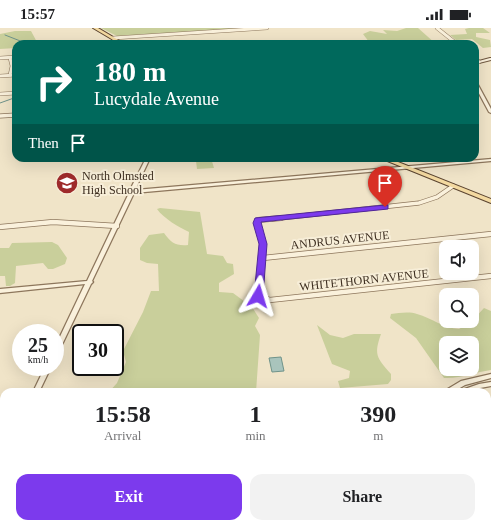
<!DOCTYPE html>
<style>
:root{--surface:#fff;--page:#f2f2f2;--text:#202124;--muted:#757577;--accent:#7c3aed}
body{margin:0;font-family:Georgia,serif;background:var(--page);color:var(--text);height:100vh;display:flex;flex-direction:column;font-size:15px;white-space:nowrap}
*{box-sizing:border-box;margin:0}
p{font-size:13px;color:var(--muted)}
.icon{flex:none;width:22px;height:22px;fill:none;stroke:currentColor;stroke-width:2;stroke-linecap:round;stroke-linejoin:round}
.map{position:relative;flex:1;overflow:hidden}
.details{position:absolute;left:0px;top:360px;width:491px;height:140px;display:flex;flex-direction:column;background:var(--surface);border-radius:12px 12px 0 0;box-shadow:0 4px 16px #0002}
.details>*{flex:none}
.banner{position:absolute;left:12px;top:12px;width:467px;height:122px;border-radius:12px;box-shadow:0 4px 16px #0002;background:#00695c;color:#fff;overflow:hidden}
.fabs{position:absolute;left:439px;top:212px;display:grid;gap:8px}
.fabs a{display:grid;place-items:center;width:40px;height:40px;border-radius:8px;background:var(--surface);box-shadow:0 4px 16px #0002;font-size:20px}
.speed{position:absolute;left:12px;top:296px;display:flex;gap:8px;font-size:20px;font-weight:700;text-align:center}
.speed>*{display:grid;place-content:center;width:52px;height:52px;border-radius:50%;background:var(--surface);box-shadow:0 4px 16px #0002;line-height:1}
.speed small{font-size:10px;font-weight:400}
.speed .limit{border:2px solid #111;border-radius:6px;background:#fff;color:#111}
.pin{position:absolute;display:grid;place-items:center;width:34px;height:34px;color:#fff;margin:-41px -17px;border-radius:50% 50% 50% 0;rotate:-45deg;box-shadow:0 0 4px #0007}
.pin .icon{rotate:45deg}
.me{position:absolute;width:44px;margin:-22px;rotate:7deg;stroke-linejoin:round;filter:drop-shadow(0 0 3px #0008)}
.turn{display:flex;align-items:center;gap:14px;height:84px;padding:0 16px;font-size:18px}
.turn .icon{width:52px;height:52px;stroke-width:2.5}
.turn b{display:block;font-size:28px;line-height:34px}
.then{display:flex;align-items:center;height:38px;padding:0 16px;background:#0003;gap:8px;font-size:15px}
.eta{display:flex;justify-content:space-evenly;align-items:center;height:68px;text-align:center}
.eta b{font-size:24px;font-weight:600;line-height:28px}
.cta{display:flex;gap:8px;margin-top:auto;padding:8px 16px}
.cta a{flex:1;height:46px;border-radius:12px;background:var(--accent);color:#fff;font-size:16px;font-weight:600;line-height:46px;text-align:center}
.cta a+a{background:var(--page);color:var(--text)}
.status{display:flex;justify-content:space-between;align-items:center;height:28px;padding:0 20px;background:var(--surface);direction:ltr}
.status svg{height:11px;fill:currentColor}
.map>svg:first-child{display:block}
</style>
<div class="status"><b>15:57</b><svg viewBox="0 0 49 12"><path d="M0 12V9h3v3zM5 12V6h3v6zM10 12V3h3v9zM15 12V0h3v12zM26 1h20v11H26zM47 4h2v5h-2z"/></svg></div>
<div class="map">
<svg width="491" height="500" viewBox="0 0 491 500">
<rect width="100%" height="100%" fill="#f0e4c8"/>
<g fill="#c9cf9b" fill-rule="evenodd">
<polygon points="101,0 256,0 117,8"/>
<polygon points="406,0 418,0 436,16 340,16 369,14 363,6 370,3 387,6 383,2 397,3"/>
<polygon points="469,0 483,0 490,5 476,5 476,9 490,12 491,19 483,20 472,11 456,12 450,7 467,6 465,1"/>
<polygon points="15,3 31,3 38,16 16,16 16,20 0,21 0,6"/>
<polygon points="172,130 211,130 214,140 197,141 196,133 173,134"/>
<path d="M160 180 200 184 207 226 223 228 227 235 233 236 234 246 219 255V264L233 265 252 279 259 290 255 298 260 307 256 364H109L117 355 126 334 123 323 143 284 151 263H159L158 236 147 235 140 232V220L149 207 164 205C171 215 176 218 188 217L189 204C179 199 164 191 157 181Z"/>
<polygon points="52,214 58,217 67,230 65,236 53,241 48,241 43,235 16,238 15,255 10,258 6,258 5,248 0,248 0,220 9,220 12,215"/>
<path d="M484 280 491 283V342C475 344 460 351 444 350L416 310 390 290 391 286C399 285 409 283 417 286 432 290 443 300 459 301L472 293ZM446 315H472V341H446Z"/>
<path d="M317 297 330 307 343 310 354 306H381C374 326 376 329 391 346V352L388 356 340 360 338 353 349 350 350 343 332 336Z"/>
<polygon points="46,496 248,496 249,500 32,500 34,498"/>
</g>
<polygon fill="#a9c4bc" stroke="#6f938a" points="281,329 284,343 272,344 269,330"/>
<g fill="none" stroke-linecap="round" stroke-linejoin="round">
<g stroke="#6f938a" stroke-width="1">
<polyline points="5,7 28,16"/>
<polyline points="0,75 14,70"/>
</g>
<g stroke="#8d765c" stroke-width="4">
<g id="minor-far3">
<polyline points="437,0 457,16"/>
<polyline points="113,10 267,0"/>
<polyline points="0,30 16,29"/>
<polyline points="10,30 12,38 10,47"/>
<polyline points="475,30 479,34"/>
<polyline points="0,48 16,47"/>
<polyline points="0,66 16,65"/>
</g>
</g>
<g stroke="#8d765c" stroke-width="5">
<g id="minor-far2">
<polyline points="0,88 16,87"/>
<polyline points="272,191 419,175 437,169 453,158"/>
</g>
</g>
<g stroke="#8d765c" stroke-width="6">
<g id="minor-far1">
<polyline points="281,190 258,192 257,195 263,216 258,268 270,272 491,248"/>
<polyline points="0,199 53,194 117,198"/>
<polyline points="263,230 491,206"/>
</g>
</g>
<g stroke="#8d765c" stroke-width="8">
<polyline id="minor" points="487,445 491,445"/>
</g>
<g stroke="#8d765c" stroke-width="2.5">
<g id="tertiary">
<polygon points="475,54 477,55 491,81 491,85 489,84 475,58"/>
<polygon points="146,130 150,130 135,162 491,131 491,133 134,165 92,253 93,254 91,256 58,325 57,327 55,327 55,319 85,256 0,265 0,261 87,253 129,165 129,164"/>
<polygon points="45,339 51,339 39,364 33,364"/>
<polygon points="491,346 491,350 465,357 453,364 445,364 446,362 461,353"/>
<polygon points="491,354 491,358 480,360 471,364 461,364 462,362 479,356"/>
<polygon points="4,426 4,436 3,439 0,440 0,430 1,427"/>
<polygon points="447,496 455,496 456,500 448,500"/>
<polygon points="457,496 465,496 466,500 458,500"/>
</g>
</g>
<g stroke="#6f573f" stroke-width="2">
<polygon id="secondary" points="490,30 491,30 491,32 475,36 475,34"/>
</g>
<g stroke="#5b4430" stroke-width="2">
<g id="primary">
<polygon points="93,0 98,0 125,16 120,16"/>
<polygon points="380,130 388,130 491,171 491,175"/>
</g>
</g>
<use href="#minor-far3" stroke="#faf1dc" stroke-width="3"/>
<use href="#minor-far2" stroke="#faf1dc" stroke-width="3.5"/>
<use href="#minor-far1" stroke="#faf1dc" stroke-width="4.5"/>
<use href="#minor" stroke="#faf1dc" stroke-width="6"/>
<use href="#tertiary" fill="#faf1dc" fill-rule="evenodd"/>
<use href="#secondary" fill="#faf1dc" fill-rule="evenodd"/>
<use href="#primary" fill="#f3d9a0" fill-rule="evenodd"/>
</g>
<polygon fill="#7c3aed" stroke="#51269a" points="385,177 388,177 388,181 261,194 267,216 263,268 258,271 255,270 254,268 259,216 253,195 255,190"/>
<defs>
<g id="school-disc" transform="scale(1.15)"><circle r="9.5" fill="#9e2a2b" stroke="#f7eed8"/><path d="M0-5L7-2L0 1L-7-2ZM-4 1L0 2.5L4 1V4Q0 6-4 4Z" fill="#fff"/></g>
</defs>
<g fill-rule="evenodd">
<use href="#school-disc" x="67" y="155"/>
</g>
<g text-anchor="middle" stroke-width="4" stroke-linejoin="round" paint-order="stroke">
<g font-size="12" fill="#3d2e20" stroke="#f7eed8" text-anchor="start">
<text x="82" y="152">North Olmsted<tspan x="82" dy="14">High School</tspan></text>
</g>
<g font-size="12" fill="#3d2e20" stroke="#f7eed8">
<text transform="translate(340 212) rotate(-6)" y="4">ANDRUS AVENUE</text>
<text transform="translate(364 252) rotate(-6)" y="4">WHITETHORN AVENUE</text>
</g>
</g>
</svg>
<div class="fabs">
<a><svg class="icon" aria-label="sound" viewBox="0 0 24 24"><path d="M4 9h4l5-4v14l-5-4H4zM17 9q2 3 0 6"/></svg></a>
<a><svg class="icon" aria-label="search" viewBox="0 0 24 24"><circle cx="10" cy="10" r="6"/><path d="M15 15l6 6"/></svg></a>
<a><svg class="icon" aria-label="layers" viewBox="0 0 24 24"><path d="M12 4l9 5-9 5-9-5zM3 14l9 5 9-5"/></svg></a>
</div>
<div class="speed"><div>25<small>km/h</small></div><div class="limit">30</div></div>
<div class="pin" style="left:385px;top:179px;background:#d93025"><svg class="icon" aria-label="arrive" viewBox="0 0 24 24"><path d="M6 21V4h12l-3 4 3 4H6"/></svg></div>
<svg class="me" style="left:258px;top:268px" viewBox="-20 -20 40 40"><path d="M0-17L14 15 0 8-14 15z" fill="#7c3aed" stroke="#fff" stroke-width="4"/></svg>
<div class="banner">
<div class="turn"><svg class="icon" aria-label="right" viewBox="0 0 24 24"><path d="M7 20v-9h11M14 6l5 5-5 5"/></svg><div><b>180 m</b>Lucydale Avenue</div></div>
<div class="then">Then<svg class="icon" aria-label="arrive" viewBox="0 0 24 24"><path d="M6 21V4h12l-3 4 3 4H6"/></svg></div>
</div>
<section class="details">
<div class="eta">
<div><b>15:58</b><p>Arrival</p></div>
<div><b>1</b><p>min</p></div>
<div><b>390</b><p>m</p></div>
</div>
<div class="cta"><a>Exit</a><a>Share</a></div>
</section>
</div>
